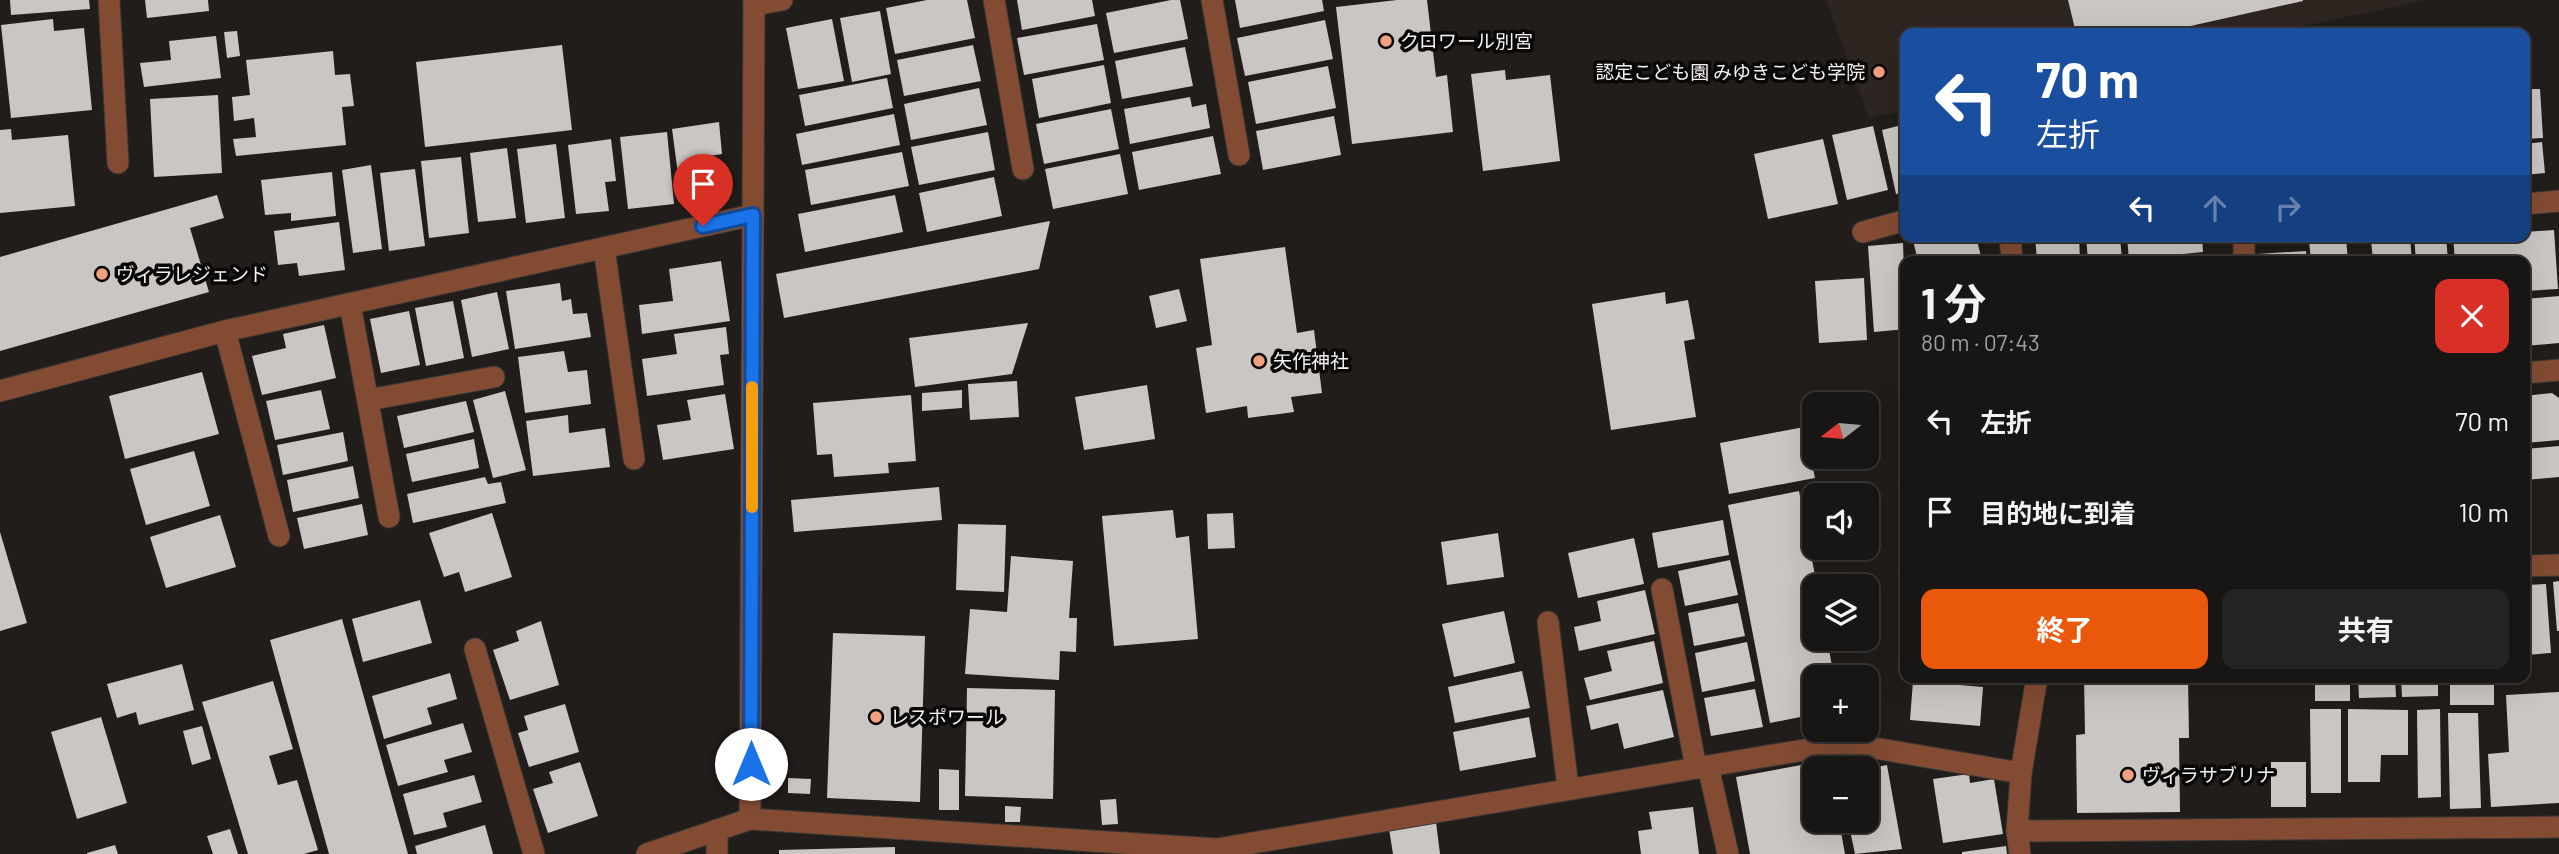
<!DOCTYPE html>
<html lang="ja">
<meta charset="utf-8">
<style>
:root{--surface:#181614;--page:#252322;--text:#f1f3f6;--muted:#9f9fa0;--line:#363534;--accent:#ea580c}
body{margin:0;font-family:Barlow,"Noto Sans JP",sans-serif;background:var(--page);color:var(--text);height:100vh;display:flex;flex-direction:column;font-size:26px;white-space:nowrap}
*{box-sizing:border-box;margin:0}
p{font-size:23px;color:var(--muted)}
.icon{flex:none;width:38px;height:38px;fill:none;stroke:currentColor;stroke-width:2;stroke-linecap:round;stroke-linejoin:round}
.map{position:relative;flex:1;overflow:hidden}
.details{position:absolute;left:1900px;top:256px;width:630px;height:427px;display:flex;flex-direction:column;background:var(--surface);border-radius:14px;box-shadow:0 7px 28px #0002,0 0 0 2px var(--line)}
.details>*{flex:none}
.guide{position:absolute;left:1900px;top:28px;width:630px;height:214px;border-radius:14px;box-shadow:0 7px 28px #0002,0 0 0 2px var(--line);background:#1a4fa0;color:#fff;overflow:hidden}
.needle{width:46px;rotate:254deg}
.buttons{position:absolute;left:1802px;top:392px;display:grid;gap:14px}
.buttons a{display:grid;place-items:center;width:77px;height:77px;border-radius:14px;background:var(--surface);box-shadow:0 7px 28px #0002,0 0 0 2px var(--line);font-size:35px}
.pin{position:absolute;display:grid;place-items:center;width:60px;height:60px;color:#fff;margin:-72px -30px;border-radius:50% 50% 50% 0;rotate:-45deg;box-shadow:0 0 7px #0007}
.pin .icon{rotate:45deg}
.me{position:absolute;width:77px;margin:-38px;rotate:0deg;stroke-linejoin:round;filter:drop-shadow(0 0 5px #0008)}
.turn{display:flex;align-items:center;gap:24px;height:147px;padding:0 21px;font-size:32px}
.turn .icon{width:91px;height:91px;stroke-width:2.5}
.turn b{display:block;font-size:49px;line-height:60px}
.lanes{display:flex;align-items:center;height:66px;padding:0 21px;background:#0003;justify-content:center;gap:35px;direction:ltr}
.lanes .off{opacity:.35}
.round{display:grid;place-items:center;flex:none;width:74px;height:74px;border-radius:14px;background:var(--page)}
.summary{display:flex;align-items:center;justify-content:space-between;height:119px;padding:0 21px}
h1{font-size:42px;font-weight:700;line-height:52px}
.action{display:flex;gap:14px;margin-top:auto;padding:14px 21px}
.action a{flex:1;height:80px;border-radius:14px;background:var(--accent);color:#fff;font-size:28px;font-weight:700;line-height:80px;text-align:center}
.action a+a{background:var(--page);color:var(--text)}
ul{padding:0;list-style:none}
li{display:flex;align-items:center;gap:21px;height:91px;padding:0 21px}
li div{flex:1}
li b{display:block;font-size:26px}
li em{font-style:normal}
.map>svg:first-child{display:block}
</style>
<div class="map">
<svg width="2559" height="854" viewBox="0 0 2559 854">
<rect width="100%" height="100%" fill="#201d1b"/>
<polygon fill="#2e2521" points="1826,0 2427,0 2270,33 1906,33 1906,110 1869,118"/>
<g fill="#cac6c4">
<polygon points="10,0 89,0 90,9 11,15"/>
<polygon points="145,0 208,0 209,11 147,18"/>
<polygon points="927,0 967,0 975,38 895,54 886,8"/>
<polygon points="1017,0 1092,0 1095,16 1022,30"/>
<polygon points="1171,0 1180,0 1188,39 1114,53 1106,13"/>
<polygon points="1235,0 1322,0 1324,11 1240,28"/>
<polygon points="1397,0 1427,0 1436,77 1447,75 1453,132 1352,144 1336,7"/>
<polygon points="2068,0 2303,0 2303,1 2159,33 2076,33"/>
<polygon points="880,11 891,74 852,82 840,18"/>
<polygon points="53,19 54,31 84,28 92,110 11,118 1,25"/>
<polygon points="832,19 844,81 798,89 786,28"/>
<polygon points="1325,20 1333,59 1245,76 1237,38"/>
<polygon points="1097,24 1104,60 1024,75 1017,38"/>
<polygon points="237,31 240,56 227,58 224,32"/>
<polygon points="216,36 221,78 144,87 140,63 171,60 169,41"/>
<polygon points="562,45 572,130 425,147 416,62"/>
<polygon points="973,45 981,81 904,96 897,60"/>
<polygon points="1185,47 1193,86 1122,99 1115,61"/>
<polygon points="333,51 335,75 350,74 354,106 342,107 346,145 236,156 233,139 256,137 254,118 234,121 232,97 250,95 246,60"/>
<polygon points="1104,65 1111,103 1039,118 1032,79"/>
<polygon points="1328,66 1336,108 1256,124 1248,82"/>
<polygon points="1505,70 1506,80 1550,75 1560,161 1483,171 1471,74"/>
<polygon points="887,78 893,108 805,126 799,95"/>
<polygon points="979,88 987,125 911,140 904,104"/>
<polygon points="2525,89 2540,89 2543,138 2525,139"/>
<polygon points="218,95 222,173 154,177 150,99"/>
<polygon points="1190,97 1192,107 1206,104 1210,128 1130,144 1124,109"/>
<polygon points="1111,109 1119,149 1044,164 1036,124"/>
<polygon points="894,114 900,145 802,165 796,134"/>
<polygon points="1334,116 1341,155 1263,170 1256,131"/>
<polygon points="719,122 722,154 710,156 714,183 703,201 682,204 672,129"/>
<polygon points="1906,124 1906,192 1896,194 1882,130"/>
<polygon points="1873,126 1888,190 1847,200 1832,135"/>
<polygon points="11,129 12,140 68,135 75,206 0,213 0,130"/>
<polygon points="667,132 674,204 628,209 620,137"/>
<polygon points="988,132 995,170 919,185 911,147"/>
<polygon points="1213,136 1221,174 1139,190 1132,152"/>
<polygon points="611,139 616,181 605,182 609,211 576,214 568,145"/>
<polygon points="1823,139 1838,204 1768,219 1754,154"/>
<polygon points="2542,142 2545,173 2525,175 2525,144"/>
<polygon points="556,144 565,218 526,223 517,149"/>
<polygon points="507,148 516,218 478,222 470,153"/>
<polygon points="902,152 909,186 811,205 805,170"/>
<polygon points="1120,154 1128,194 1053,209 1045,169"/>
<polygon points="461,157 469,233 429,238 421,161"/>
<polygon points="371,165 382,249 353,253 342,170"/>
<polygon points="415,169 425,246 389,251 380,173"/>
<polygon points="332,172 336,216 291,221 291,213 265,215 261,180"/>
<polygon points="994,177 1002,216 927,232 919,193"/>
<polygon points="217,195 224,218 190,228 209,292 0,351 0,257"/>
<polygon points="895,195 903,232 805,252 798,214"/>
<polygon points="1050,221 1039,269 784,318 776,274"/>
<polygon points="339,222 345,270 299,276 297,263 278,265 274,231"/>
<polygon points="2554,230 2558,289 2525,291 2525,261 2455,261 2453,236 2525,236 2525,232"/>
<polygon points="1912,236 1976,236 1982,261 1918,261"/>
<polygon points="2035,236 2079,236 2080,261 2037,261"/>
<polygon points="2086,236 2120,236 2122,261 2088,261"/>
<polygon points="2127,236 2202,236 2203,252 2183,254 2184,261 2129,261"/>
<polygon points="2414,236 2446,236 2448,261 2416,261"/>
<polygon points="2410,237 2412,261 2373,261 2371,240"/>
<polygon points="2346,238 2348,261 2311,261 2309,241"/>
<polygon points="1903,243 1906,329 1874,332 1868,246"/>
<polygon points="1285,247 1297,333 1314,330 1322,393 1291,397 1294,412 1248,418 1247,406 1206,413 1196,348 1212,345 1200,259"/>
<polygon points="2306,251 2307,261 2257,261 2257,254"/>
<polygon points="721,261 730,321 642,334 639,305 673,301 669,269"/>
<polygon points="1864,278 1867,340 1819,343 1815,281"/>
<polygon points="560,283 562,301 571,299 573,314 587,313 591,337 515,349 506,291"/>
<polygon points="1179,289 1187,321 1156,328 1149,296"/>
<polygon points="497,292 509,349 472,357 461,300"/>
<polygon points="1665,292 1666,304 1688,300 1695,339 1684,341 1696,417 1611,430 1592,304"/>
<polygon points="2559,296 2559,343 2525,346 2525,299"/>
<polygon points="453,301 464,358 426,366 415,308"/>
<polygon points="409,311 420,365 381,373 370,319"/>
<polygon points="1028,323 1012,374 915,387 909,338"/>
<polygon points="324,325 336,378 262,395 252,356 286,348 283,334"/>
<polygon points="726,327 729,354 720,355 724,385 647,396 642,359 677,354 674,334"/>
<polygon points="564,351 568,372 587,370 591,404 525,413 518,357"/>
<polygon points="202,372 219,434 125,459 109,396"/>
<polygon points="1017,381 1019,417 970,420 968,384"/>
<polygon points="1147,385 1155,439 1084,450 1075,397"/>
<polygon points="321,390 330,429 275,440 266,401"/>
<polygon points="962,390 962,408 922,411 922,393"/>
<polygon points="505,391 526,470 493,478 473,400"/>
<polygon points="2552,393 2559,398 2559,440 2525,443 2525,396"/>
<polygon points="725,394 734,449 663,460 657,425 691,420 687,400"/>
<polygon points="911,395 916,461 888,463 889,473 834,477 832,454 817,455 813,403"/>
<polygon points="466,401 474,432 404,448 397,416"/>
<polygon points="568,415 569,433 605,428 610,467 533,476 526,421"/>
<polygon points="1804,427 1815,478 1729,494 1720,443"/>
<polygon points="343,432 348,461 283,475 277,445"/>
<polygon points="474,439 479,468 412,482 406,454"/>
<polygon points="2559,446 2559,477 2525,480 2525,449"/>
<polygon points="194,451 210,506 146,525 130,469"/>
<polygon points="353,466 359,498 293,512 287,480"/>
<polygon points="485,477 488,484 501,482 506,503 413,523 407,494"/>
<polygon points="939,487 942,520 794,532 791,500"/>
<polygon points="1799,491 1817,586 1815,639 1827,639 1834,677 1815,677 1815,714 1770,723 1728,505"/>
<polygon points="362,504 368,535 304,549 297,518"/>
<polygon points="1173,510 1176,538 1189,536 1198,639 1114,646 1102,516"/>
<polygon points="492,513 512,577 465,592 459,572 444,577 429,533"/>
<polygon points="1233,513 1235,548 1208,549 1207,514"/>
<polygon points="220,515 236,567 166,588 150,537"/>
<polygon points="1723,520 1729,555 1658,568 1652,533"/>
<polygon points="958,524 1006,525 1004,592 956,590"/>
<polygon points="0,532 27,623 0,631"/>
<polygon points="1498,533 1504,577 1447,585 1441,542"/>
<polygon points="1634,538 1644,584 1578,598 1568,553"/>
<polygon points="1011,556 1073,561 1069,618 1077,618 1076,652 1060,651 1059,680 965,674 970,609 1007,612"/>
<polygon points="1730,560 1738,595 1685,606 1678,571"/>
<polygon points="2559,581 2559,631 2557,631 2553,582"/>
<polygon points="2546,584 2551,653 2525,655 2525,585"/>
<polygon points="1645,590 1655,634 1579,651 1574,627 1601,621 1597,601"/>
<polygon points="420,600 432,643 363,662 352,619"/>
<polygon points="1738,603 1745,636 1694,646 1688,613"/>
<polygon points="1504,611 1515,663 1454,677 1442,624"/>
<polygon points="342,619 408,854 329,854 270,640"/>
<polygon points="541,621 559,685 510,700 493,650 519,641 516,631"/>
<polygon points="833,633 925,636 920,802 827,798"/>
<polygon points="1654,641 1663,683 1590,700 1584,678 1612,671 1607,651"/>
<polygon points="1747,642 1755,681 1702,692 1695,653"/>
<polygon points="182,664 194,710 139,725 136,712 117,718 107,684"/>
<polygon points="1522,671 1530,708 1455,723 1448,687"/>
<polygon points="450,673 457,699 427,708 432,724 384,739 372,696"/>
<polygon points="2084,677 2188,677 2189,738 2179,738 2180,812 2077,813 2076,735 2085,734"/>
<rect x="2315" y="677" width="35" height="24"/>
<polygon points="2358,677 2395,677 2396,697 2359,698"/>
<polygon points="2401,677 2438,677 2438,696 2402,697"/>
<rect x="2450" y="677" width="44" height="28"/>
<polygon points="273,681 293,749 269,756 278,785 297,780 318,850 304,854 248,854 202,702"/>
<polygon points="1913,681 1983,687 1980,726 1910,720"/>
<polygon points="967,688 1055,690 1053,799 965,796"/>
<polygon points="1755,689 1763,727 1711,736 1704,698"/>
<polygon points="1663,690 1674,737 1624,749 1618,723 1591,730 1586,706"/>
<polygon points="2559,692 2559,803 2491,807 2488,754 2509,752 2506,695"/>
<polygon points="565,704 579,752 529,767 518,733 528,730 524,716"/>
<polygon points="2310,709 2341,709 2341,793 2311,793"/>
<polygon points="2348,709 2408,710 2408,755 2381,755 2380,782 2348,782"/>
<polygon points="2440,709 2441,797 2418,798 2417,710"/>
<polygon points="2448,713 2478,713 2481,808 2450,809"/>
<polygon points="101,717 127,803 77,819 51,732"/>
<polygon points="1529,717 1536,757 1460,771 1453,732"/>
<polygon points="463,723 472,752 444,760 448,772 398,786 386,745"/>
<polygon points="202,726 211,759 192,765 183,731"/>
<polygon points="1829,760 1830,768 1815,768 1815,821 1839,821 1845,854 1750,854 1736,777"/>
<polygon points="580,762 598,816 548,833 533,789 553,783 549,772"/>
<rect x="2271" y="762" width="35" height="45"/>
<polygon points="1887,765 1902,849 1855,854 1848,821 1867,821 1867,769"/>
<polygon points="939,769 959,770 959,810 939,810"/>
<polygon points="1969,774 1970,783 1994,779 2003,834 1943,843 1933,779"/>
<polygon points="474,775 482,802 443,813 447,827 414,835 403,794"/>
<polygon points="788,778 811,779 810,794 788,793"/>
<polygon points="1116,799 1118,824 1102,825 1100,800"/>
<polygon points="1005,806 1021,807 1020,822 1005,822"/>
<polygon points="1693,807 1699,854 1641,854 1638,831 1652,829 1649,812"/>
<polygon points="1436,822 1440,854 1393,854 1389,829"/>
<polygon points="485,825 493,854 417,854 415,846"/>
<polygon points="230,829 238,854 213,854 207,836"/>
<polygon points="115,845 118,854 87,854 87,853"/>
<polygon points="2006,846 2007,854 1962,854 1962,852"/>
<polygon points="895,847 895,854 779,854 779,850"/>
</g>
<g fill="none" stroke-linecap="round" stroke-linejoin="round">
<g stroke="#3a3735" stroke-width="23">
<g id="minor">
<polyline points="109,0 118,163"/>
<polyline points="994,0 1023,169"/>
<polyline points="1212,0 1239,155"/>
<polyline points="754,5 782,0"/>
<polyline points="2525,204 2559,201"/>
<polyline points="1863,232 1906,220"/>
<polyline points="2010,236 2012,261"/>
<polyline points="2244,236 2244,261"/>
<polyline points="604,248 634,459"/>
<polyline points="350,304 389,517"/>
<polyline points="225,331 279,536"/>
<polyline points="2525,373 2559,370"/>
<polyline points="0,391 225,331 753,215"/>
<polyline points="368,400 494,377"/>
<polyline points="2525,566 2559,565"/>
<polyline points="1662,589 1696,768"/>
<polyline points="1548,622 1568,788"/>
<polyline points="475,649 534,854"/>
<polyline points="2037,677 2021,773 2017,831 2559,827"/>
<polyline points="1708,766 1728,854"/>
<polyline points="750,819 754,0"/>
<polyline points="717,830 717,854"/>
<polyline points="2017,831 2020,854"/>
<polyline points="647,854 750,819 1217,849 1845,743 2021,773"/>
</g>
</g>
<use href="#minor" stroke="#834c32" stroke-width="21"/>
</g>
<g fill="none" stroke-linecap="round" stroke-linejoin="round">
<g stroke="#114b97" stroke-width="18">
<polyline id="route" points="703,226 753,215 751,764"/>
</g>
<use href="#route" stroke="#1a73e8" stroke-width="12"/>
<polyline stroke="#f59e0b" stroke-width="12" points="752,507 752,387"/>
</g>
<g fill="#f1a17c" stroke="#090807" stroke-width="2.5">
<circle cx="1386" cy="41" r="7"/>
<circle cx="1879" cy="72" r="7"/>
<circle cx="102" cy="274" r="7"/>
<circle cx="1259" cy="361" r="7"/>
<circle cx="876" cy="717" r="7"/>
<circle cx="2128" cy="775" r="7"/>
</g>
<g text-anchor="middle" stroke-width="7" stroke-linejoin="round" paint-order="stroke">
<g font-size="19" fill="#f5f2f1" stroke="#090807" text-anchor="start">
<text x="1400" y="48">クロワール別宮</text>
<text x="1865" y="79" text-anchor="end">認定こども園 みゆきこども学院</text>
<text x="116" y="281">ヴィラレジェンド</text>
<text x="1273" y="368">矢作神社</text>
<text x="890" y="724">レスポワール</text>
<text x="2142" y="782">ヴィラサブリナ</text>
</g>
</g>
</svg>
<div class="buttons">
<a><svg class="needle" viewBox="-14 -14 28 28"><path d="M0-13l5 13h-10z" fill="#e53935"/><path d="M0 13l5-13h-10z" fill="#9f9fa0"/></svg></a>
<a><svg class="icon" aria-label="sound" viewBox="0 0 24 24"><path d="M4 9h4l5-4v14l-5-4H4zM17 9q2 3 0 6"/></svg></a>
<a><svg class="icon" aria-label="layers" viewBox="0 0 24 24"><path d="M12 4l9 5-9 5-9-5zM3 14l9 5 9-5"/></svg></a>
<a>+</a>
<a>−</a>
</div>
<div class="pin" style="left:703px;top:226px;background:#d93025"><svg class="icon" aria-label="arrive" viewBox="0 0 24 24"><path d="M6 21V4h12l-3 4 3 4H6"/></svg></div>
<svg class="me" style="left:751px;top:764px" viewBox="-20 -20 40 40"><circle r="19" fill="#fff"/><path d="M0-13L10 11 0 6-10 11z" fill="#1a73e8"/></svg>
<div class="guide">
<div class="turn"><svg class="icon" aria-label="left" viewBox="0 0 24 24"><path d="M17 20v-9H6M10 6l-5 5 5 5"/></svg><div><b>70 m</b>左折</div></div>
<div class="lanes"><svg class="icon" aria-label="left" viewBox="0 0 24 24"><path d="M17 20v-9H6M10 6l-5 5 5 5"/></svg><svg class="icon off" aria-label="ahead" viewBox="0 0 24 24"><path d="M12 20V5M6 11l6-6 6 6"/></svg><svg class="icon off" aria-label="right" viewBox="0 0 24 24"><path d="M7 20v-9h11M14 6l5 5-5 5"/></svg></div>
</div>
<section class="details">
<div class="summary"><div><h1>1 分</h1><p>80 m · 07:43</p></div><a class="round" style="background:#d93025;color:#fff"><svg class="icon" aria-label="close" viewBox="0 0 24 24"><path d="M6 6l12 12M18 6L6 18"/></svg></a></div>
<ul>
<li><svg class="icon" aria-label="left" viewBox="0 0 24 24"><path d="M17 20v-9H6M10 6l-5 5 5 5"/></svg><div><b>左折</b></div><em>70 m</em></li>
<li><svg class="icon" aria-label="arrive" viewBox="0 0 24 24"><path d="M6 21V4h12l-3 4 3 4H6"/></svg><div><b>目的地に到着</b></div><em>10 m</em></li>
</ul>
<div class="action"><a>終了</a><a>共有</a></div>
</section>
</div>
